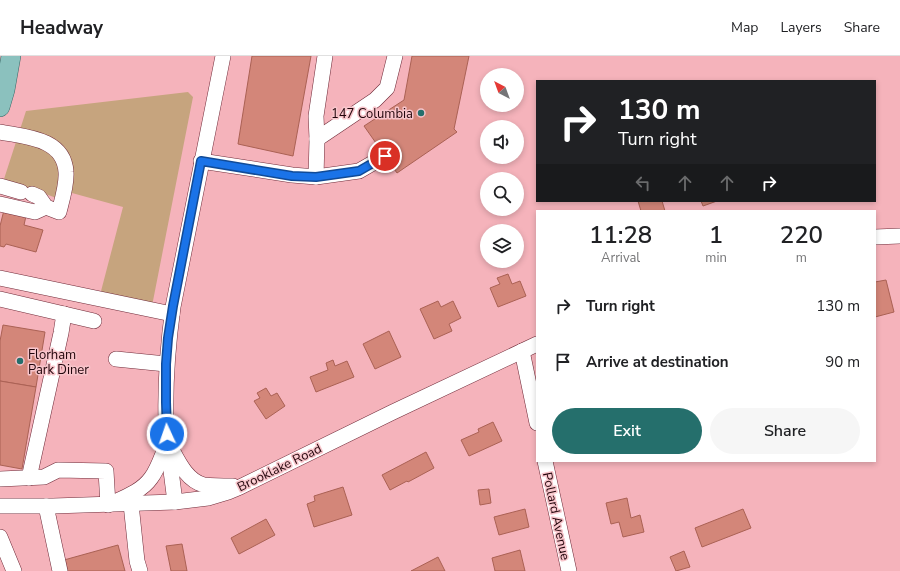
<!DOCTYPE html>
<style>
:root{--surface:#fff;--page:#f6f6f6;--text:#202124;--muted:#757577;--line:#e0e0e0;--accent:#256f6c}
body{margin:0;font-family:"Nunito Sans",sans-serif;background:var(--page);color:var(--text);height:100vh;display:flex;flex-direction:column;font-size:15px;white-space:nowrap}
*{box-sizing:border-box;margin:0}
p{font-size:13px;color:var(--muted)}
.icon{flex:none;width:22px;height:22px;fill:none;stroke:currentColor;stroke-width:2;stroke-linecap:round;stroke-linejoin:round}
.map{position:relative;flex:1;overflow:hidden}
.sheet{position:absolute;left:536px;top:154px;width:340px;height:252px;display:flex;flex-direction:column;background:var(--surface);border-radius:0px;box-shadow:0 2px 6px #0003}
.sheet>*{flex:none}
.hud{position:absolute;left:536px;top:24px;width:340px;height:122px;border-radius:0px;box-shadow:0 2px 6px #0003;background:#202124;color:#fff;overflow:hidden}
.needle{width:26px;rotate:319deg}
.buttons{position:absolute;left:480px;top:12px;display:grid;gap:8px}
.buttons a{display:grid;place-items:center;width:44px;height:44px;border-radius:50%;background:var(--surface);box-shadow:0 2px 6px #0003;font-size:20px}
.pin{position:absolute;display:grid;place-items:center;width:34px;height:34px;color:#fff;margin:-17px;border:2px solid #fff;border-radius:50%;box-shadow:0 1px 4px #0007}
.me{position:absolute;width:44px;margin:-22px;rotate:357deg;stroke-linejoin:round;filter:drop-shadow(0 0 3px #0008)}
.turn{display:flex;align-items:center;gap:14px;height:84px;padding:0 16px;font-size:18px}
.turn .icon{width:52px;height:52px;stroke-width:2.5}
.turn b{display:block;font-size:28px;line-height:34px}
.lanes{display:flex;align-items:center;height:38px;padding:0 16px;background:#0003;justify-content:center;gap:20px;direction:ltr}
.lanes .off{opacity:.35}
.eta{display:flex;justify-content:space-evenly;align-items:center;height:68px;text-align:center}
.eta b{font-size:24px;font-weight:600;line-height:28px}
.primary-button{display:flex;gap:8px;margin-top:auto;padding:8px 16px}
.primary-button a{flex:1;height:46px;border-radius:24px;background:var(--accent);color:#fff;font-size:16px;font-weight:600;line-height:46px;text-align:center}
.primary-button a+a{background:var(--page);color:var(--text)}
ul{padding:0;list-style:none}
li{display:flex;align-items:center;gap:12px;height:56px;padding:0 16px}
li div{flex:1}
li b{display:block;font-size:15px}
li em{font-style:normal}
header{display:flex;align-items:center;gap:24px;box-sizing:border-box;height:56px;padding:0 20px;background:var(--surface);border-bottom:1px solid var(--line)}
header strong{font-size:19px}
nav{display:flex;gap:22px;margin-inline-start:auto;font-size:14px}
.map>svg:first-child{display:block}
</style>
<header>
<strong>Headway</strong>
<nav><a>Map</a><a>Layers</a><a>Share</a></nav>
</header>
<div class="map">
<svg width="900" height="515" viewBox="0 0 900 515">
<rect width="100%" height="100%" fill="#f5b3bb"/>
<polygon fill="#c6a47e" points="188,36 193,41 152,250 100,239 123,151 72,137 62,144 4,123 26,55"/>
<g fill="#d38679" stroke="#aa6154">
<polygon points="252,0 311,0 293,100 238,88"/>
<polygon points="412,0 469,0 454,73 457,76 397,117 364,70 404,44"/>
<polygon points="638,145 662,145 665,155 641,155"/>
<polygon points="701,145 717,145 703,150"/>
<polygon points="4,154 26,160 24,169 43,174 36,196 6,188 4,191 0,190 0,170"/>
<polygon points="508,218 512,228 520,225 526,240 498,251 490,232 500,228 497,222"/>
<polygon points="886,224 894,256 875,261 875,226"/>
<polygon points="438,245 441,251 453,245 461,262 449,268 452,275 434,283 420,253"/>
<polygon points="3,269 45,276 36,331 0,325 0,285"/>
<polygon points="389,275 401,301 375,313 363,288"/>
<polygon points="333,304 335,310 347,305 354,321 316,336 310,321 328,314 326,307"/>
<polygon points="0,325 36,331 22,413 0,409"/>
<polygon points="266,332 271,340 277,337 285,350 266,363 254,345 260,342 257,337"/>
<polygon points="493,366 502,385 469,400 461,384 479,376 478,373"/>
<polygon points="426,396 434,412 408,426 407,425 390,434 382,419"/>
<polygon points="343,431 352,459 314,471 307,448 315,445 314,440"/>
<polygon points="489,433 491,447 480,449 478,434"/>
<polygon points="627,442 631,462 640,459 644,476 623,481 619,466 611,468 606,447"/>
<polygon points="525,453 529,471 499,479 494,461"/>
<polygon points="743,453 751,472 702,491 695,472"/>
<polygon points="266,463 275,479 239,498 231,482"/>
<polygon points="182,488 187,515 171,515 166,490"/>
<polygon points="118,489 125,515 67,515 64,504"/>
<polygon points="520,494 525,515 495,515 492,502"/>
<polygon points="684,495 690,511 676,515 670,501"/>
<polygon points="438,501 445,515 411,515"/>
</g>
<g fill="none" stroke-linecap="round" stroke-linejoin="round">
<g stroke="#702b39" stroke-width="16">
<g id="minor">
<path d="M0 76C25 81 64 82 66 116 67 128 62 144 59 156L46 151 39 141 32 138"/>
<polyline points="317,83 375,44 387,32 395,0"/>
<polyline points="201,105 292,119 316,121 359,115 385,100"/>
<polyline points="316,121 317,83 316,60 325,0"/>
<polyline points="0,130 21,136"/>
<polyline points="0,148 35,156 46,151"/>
<polyline points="875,181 900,180"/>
<polyline points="0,222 172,258"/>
<polyline points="0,243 94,265"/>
<polyline points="522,295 537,367"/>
<polyline points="116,303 166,308"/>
<path d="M171 392C178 405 187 425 204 429 213 430 223 430 233 430"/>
<polyline points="545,405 569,515"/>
<polyline points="29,422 61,277 64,258"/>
<path d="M0 423 44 421 58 414 106 415 108 449C123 442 141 436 151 422 158 413 162 399 167 388"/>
<path d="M175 446 168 391C166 385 166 372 166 364 165 326 168 288 173 251L223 0"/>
<polyline points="131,448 137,505 140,515"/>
<polyline points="0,450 53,450 175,446 208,442 228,436 240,431 393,356 537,288"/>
<polyline points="46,450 60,515"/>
<polyline points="0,481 14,515"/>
</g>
</g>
<g stroke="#346463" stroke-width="20">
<polyline id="major" points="0,51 5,34 11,0"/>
</g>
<use href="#minor" stroke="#fff" stroke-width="15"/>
<use href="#major" stroke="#8bc1be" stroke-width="19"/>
</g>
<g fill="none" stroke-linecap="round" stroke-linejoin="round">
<g stroke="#114b97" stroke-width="10">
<polyline id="route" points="167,378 166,346 166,308 168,282 173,250 201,105 292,120 316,121 359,115 385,100"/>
</g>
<use href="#route" stroke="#1a73e8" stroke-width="7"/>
</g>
<g fill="#256f6c" stroke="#f8c5cb" stroke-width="1.5">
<circle cx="421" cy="57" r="4"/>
<circle cx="20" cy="305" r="4"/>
</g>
<g text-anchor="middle" stroke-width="3" stroke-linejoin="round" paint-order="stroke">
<g font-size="13" fill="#22060c" stroke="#f8c5cb" text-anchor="end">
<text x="413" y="62">147 Columbia</text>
<text x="28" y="303" text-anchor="start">Florham<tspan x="28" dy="15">Park Diner</tspan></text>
</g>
<g font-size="13" fill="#22060c" stroke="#f8c5cb">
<text transform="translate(279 411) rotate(-26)" y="5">Brooklake Road</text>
<text transform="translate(557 460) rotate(78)" y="5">Pollard Avenue</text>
</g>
</g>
</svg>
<div class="buttons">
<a><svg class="needle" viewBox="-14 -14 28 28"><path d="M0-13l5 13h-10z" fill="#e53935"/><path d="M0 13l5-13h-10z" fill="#757577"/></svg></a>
<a><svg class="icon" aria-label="sound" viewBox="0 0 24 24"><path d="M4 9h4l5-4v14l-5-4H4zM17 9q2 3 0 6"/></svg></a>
<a><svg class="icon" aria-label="search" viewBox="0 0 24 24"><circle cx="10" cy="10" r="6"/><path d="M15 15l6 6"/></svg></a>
<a><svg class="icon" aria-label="layers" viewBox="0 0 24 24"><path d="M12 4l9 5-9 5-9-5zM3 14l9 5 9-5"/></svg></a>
</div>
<div class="pin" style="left:385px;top:100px;background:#d93025"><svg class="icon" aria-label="arrive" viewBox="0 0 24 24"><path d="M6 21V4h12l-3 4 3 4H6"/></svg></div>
<svg class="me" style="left:167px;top:378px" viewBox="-20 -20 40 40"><circle r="17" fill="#1a73e8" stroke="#fff" stroke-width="3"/><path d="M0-11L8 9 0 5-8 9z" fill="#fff"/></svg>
<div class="hud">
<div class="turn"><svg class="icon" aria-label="right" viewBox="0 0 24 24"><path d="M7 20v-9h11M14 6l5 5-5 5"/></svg><div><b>130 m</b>Turn right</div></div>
<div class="lanes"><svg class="icon off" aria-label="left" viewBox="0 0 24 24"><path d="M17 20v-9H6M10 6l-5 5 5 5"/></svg><svg class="icon off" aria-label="ahead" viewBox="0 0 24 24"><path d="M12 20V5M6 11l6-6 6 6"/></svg><svg class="icon off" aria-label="ahead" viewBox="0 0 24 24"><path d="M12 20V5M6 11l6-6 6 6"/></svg><svg class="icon" aria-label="right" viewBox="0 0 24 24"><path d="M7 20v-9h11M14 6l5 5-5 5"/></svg></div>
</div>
<section class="sheet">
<div class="eta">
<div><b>11:28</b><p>Arrival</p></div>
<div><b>1</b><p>min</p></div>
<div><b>220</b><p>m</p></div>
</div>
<ul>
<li><svg class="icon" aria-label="right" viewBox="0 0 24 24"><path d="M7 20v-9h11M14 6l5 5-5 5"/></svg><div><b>Turn right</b></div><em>130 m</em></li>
<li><svg class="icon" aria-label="arrive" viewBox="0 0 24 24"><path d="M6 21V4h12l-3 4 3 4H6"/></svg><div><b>Arrive at destination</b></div><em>90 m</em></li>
</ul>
<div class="primary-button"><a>Exit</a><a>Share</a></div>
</section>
</div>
